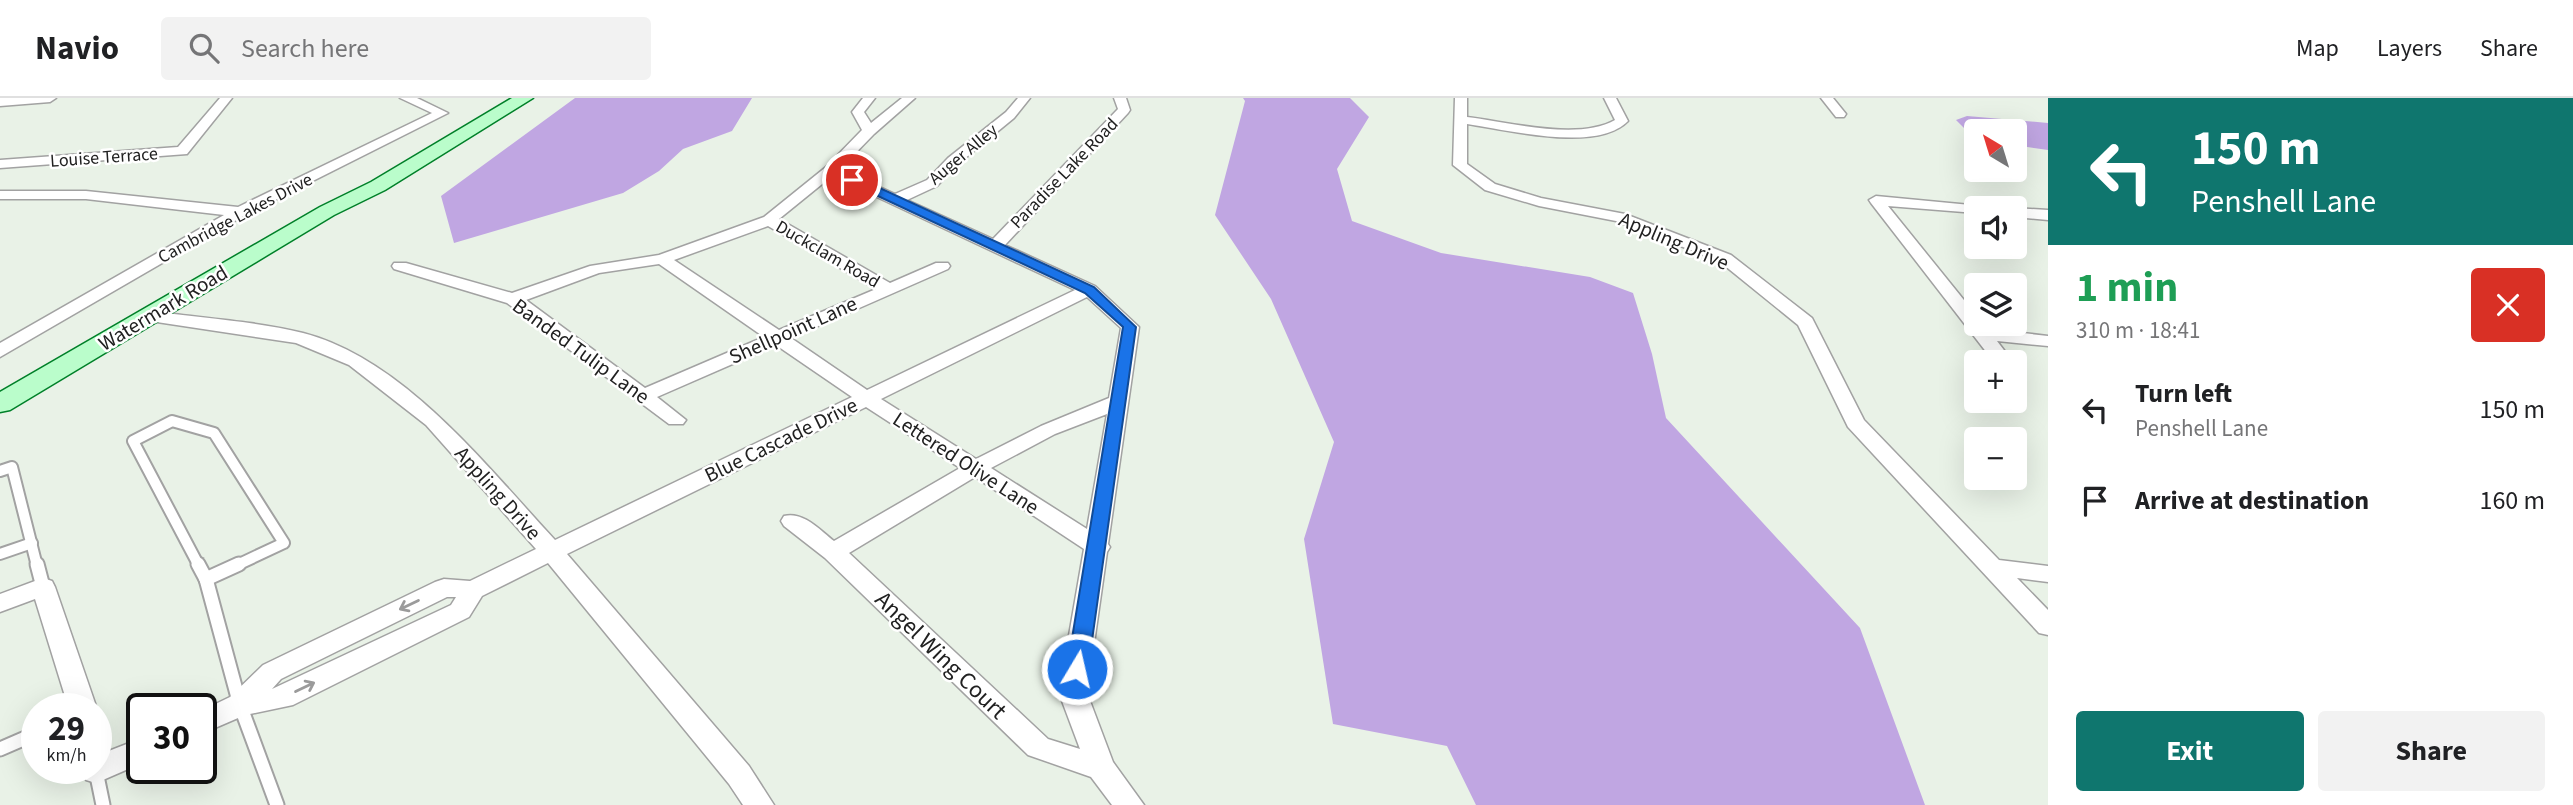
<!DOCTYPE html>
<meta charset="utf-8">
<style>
:root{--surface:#fff;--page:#f2f2f2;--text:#202124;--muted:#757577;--line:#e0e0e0;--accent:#0f766e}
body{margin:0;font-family:"Source Sans 3",sans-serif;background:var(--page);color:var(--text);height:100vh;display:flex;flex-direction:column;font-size:26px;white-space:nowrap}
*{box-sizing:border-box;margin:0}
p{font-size:23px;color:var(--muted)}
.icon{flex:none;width:38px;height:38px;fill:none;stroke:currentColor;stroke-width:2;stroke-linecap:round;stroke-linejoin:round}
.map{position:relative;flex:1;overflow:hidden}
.side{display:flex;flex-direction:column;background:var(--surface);width:525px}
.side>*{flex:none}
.banner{background:#0f766e;color:#fff;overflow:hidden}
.needle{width:46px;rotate:322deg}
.tools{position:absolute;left:1964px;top:21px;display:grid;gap:14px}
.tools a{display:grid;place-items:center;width:63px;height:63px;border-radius:7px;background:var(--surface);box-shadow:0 7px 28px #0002;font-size:35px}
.speed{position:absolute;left:21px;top:595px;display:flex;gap:14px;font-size:35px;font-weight:700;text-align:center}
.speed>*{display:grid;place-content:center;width:91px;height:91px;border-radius:50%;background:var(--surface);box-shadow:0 7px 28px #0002;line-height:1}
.speed small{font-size:18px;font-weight:400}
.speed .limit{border:4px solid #111;border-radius:10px;background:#fff;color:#111}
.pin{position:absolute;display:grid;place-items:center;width:60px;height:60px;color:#fff;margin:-30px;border:4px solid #fff;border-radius:50%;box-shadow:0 2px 7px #0007}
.me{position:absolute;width:77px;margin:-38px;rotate:9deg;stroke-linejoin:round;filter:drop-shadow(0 0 5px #0008)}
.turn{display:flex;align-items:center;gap:24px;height:147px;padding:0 28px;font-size:32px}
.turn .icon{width:91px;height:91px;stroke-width:2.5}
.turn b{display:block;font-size:49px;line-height:60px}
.round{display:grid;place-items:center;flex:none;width:74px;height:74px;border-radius:7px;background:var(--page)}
.headline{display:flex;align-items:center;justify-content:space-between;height:119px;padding:0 28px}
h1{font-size:42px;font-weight:700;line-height:52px;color:#1e9e55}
.primary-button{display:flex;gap:14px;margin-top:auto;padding:14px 28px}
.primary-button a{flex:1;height:80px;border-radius:7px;background:var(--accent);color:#fff;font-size:28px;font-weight:700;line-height:80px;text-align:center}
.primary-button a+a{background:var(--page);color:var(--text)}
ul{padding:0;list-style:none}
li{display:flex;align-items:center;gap:21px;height:91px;padding:0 28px}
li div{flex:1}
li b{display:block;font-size:26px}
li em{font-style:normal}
header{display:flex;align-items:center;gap:42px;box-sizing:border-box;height:98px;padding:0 35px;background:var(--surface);border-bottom:2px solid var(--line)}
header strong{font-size:33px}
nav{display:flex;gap:38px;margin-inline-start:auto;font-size:24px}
.search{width:490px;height:63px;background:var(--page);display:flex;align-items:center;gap:18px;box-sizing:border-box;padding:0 24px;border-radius:7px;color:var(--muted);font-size:26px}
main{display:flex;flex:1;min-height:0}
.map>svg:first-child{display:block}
</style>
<header>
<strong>Navio</strong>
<div class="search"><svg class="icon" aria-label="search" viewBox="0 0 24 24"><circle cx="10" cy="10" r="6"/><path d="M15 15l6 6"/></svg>Search here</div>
<nav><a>Map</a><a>Layers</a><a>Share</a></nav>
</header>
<main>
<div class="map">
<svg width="2048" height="707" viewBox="0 0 2048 707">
<rect width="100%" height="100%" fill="#e9f2e7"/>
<g fill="#c0a6e2">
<polygon points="575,0 752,0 732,33 683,51 659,73 623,95 454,145 441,98"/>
<polygon points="1243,0 1350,0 1369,19 1337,71 1352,123 1441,155 1590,179 1633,195 1652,256 1666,320 1860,530 1925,707 1476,707 1447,648 1333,626 1304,441 1334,344 1271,201 1215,117 1245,3"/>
<polygon points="1967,18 2048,25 2048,52 2014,47 2014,33 1976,33 1976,36 1964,30 1956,22"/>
</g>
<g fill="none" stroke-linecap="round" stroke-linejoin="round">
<g stroke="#a2a2a2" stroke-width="14">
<g id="lane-far1">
<polyline points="0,373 12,369 37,468"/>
<polyline points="0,456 32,445"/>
<polyline points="199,468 133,343 172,323 214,335 284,445 235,468"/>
</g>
</g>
<g stroke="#a2a2a2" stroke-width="17">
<g id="lane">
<polyline points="37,466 43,489"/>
<polyline points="198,466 206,481"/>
<polyline points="206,481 240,607 277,707"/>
<polyline points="206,481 239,466"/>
<polyline points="0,651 37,635"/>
<polyline points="96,673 103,707"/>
</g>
</g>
<g stroke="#a2a2a2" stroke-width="3">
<g id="street">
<polygon points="0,0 56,0 50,4 0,8"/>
<polygon points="220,0 232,0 187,56 0,70 0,62 178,49"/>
<polygon points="400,0 417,0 448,15 245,117 0,259 0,245 224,117 86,101 0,101 0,93 86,93 238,109 432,15"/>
<path d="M863 0H875L864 14 871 25 902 0H915L874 36 840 71 895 96 927 82 948 60 1006 14 1018 0H1030L1014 20 958 66 937 88 907 102 993 141 1118 11 1114 0H1126L1130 12 1128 15 1005 147 1095 188 1139 229 1108 446 1110 449 1107 454 1087 595 1113 664 1144 707H1112L1091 679 1028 657 825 460 784 428 781 423 784 418C803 413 820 432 834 443L960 370 866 309 567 456 749 668 774 707H743L729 686 548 465 482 498 469 519 293 607 245 617 201 636V613L230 599 263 567 435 484 444 481 470 483 536 451 426 327 349 267 296 245 150 223 144 222 141 218 144 214 150 213C200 220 255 223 303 235 404 261 487 369 555 442L852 299 776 247 657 299 686 322 683 326H669L507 205 394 171 392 168 394 165H406L512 195 590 168 659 157 764 119 826 69 862 32 852 14ZM832 78 1075 192 867 292 791 240 948 171 950 168 948 165H936L890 185 779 121ZM768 128 876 191 779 232 674 162ZM659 166 764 239 645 290 526 202 599 175ZM1087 199 1121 230 1109 300 1041 328 976 361 881 301ZM1107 316 1087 431 991 370 1055 336ZM975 379 1084 451 1059 595 1080 651 1048 641 849 455ZM447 499H456L451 507 272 591 281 581Z"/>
<path d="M1455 0H1467V19C1509 24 1578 43 1615 22L1604 0H1616L1628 23C1597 55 1508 32 1467 26V66L1495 86 1541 100 1625 116 1731 157 1812 220 1864 322 1999 462 2048 468V484L2017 480 2048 512V537L2039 535 1848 329 1798 227 1719 163 1616 123 1539 108 1485 92 1453 67Z"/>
<polygon points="1821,0 1833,0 1846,16 1844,19 1836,19"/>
<polygon points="1876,98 1981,108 1983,110 1976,110 1976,115 1888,108 1976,217 1976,226 1983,226 1988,231 2048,238 2048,248 1997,243 2013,264 1994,264 1871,105 1869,102"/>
<polygon points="2011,110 2014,110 2048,112 2048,122 2014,119 2014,110"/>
<polygon points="43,480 52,483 55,489 97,611 96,612 69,611 35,501 0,514 0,496"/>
<polygon points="142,640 142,665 96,685 86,682 81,670 96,670 96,658"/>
</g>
</g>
<g stroke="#008029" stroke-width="3">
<polygon id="secondary" points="512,0 533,0 385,92 334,117 10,312 0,314 0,294 320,109 371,84"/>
</g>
<use href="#lane-far1" stroke="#fff" stroke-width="10"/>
<use href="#lane" stroke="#fff" stroke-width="13"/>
<use href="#street" fill="#fff" fill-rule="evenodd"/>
<use href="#secondary" fill="#bafdcb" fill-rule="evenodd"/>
</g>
<defs><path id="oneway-shaft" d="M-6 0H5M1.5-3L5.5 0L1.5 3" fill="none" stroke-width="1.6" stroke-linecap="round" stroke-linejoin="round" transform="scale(1.75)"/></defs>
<g stroke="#9b9b9b">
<use href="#oneway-shaft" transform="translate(409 507) rotate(154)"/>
<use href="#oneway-shaft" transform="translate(305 589) rotate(-26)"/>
</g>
<polygon fill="#1a73e8" stroke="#114b97" stroke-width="2" points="848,79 856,79 1094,189 1136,229 1088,571 1085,576 1077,579 1070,576 1067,571 1123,229 1085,195 848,84"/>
<g text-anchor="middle" stroke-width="5" stroke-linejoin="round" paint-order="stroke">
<g font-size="18" fill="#212121" stroke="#fff">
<text transform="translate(963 56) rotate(-40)" y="6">Auger Alley</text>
<text transform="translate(104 59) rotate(-4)" y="6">Louise Terrace</text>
<text transform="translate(1064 75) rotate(-46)" y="6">Paradise Lake Road</text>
<text transform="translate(235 120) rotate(-28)" y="6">Cambridge Lakes Drive</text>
<text transform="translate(828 156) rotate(30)" y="6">Duckclam Road</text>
</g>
<g font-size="21" fill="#212121" stroke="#fff">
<text transform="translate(1674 143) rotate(23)" y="7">Appling Drive</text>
<text transform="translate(163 210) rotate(-31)" y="7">Watermark Road</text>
<text transform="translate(793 232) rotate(-24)" y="7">Shellpoint Lane</text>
<text transform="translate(581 253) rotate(36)" y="7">Banded Tulip Lane</text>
<text transform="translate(781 342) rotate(-26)" y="7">Blue Cascade Drive</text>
<text transform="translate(966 365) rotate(33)" y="7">Lettered Olive Lane</text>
<text transform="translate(498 395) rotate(48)" y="7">Appling Drive</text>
</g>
<g font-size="24" fill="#212121" stroke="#fff">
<text transform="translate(941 557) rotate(44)" y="8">Angel Wing Court</text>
</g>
</g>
</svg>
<div class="tools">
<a><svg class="needle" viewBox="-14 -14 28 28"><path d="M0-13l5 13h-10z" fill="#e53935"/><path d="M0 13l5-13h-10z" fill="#757577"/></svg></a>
<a><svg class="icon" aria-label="sound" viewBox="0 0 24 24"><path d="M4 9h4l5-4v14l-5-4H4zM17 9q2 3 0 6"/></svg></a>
<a><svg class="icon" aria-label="layers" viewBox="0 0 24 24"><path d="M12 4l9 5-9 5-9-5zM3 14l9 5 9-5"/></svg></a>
<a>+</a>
<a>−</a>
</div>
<div class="speed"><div>29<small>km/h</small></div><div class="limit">30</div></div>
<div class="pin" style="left:852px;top:82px;background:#d93025"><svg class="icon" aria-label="arrive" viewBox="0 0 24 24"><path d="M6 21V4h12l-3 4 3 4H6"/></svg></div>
<svg class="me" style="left:1077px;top:571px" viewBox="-20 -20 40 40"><circle r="17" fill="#1a73e8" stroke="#fff" stroke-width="3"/><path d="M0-11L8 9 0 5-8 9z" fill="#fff"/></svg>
</div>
<section class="side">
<div class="banner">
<div class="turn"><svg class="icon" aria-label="left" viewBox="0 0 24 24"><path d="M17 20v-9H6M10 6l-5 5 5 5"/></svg><div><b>150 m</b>Penshell Lane</div></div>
</div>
<div class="headline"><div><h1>1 min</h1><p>310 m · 18:41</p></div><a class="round" style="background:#d93025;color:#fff"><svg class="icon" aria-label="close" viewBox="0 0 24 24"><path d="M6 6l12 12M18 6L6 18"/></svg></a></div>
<ul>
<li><svg class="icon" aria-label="left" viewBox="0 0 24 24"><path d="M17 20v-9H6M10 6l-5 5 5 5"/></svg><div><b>Turn left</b><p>Penshell Lane</p></div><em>150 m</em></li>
<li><svg class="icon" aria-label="arrive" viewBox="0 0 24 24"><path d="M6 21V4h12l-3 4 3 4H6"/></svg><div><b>Arrive at destination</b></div><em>160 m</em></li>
</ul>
<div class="primary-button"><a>Exit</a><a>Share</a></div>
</section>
</main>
